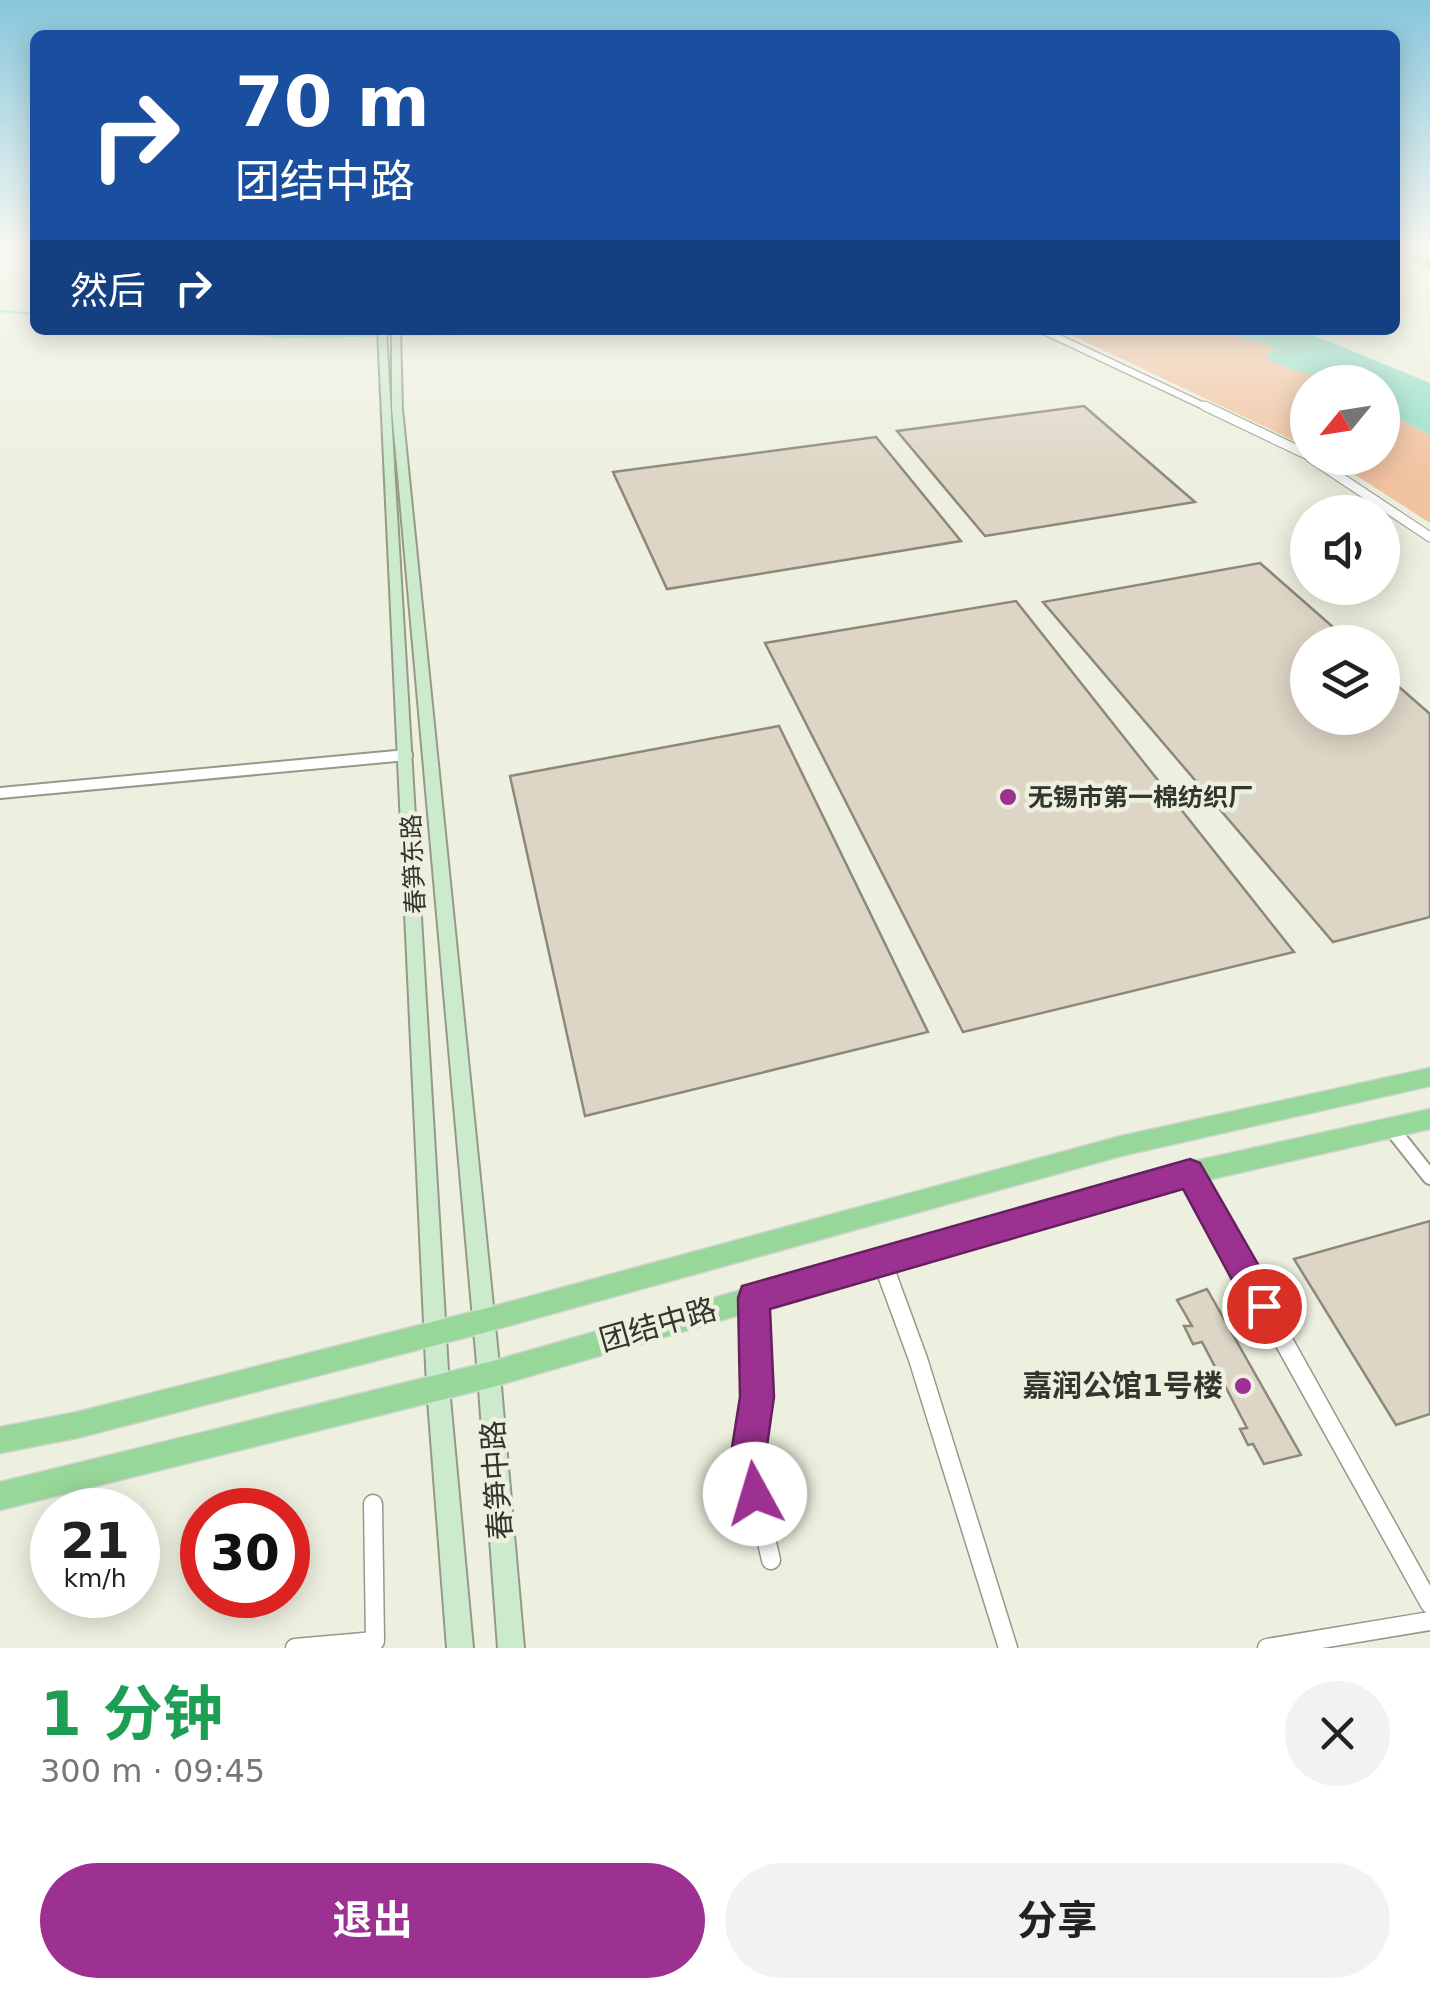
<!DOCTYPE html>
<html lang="zh">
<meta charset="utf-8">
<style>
:root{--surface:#fff;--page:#f2f2f2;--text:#222;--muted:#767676;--accent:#9d3192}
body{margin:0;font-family:"DejaVu Sans","Noto Sans SC",sans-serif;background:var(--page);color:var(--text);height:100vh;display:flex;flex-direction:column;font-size:38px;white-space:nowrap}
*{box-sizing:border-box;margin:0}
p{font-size:32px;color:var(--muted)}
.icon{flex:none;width:55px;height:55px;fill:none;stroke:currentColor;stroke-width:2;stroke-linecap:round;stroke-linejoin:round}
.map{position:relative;height:1648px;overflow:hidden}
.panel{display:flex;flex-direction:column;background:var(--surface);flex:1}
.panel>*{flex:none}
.top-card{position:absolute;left:30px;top:30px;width:1370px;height:305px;border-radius:15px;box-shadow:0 5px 25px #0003;background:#1a4fa0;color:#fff;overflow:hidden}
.needle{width:65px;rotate:240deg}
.controls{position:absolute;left:1290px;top:365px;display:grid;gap:20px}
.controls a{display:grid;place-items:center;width:110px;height:110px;border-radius:50%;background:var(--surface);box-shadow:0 5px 25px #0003;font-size:50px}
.speed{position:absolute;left:30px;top:1488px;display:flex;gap:20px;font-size:50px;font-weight:700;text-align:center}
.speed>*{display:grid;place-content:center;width:130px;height:130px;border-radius:50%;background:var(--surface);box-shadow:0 5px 25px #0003;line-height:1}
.speed small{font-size:25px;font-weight:400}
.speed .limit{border:15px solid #d22;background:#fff;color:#111}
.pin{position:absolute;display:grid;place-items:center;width:85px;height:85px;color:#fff;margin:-42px;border:5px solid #fff;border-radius:50%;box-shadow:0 2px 10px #0007}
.me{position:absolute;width:110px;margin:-55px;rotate:354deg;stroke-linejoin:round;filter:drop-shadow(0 0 8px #0008)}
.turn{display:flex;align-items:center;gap:35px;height:210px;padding:0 40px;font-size:45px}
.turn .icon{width:130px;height:130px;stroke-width:2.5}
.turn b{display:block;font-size:70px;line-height:85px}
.then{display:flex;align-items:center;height:95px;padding:0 40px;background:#0003;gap:20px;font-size:38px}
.round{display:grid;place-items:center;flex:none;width:105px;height:105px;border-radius:52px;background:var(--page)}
.overview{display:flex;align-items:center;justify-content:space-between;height:170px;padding:0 40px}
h1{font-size:60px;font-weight:700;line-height:75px;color:#1e9e55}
.cta{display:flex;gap:20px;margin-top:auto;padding:20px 40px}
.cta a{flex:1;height:115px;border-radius:60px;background:var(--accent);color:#fff;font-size:40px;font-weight:700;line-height:115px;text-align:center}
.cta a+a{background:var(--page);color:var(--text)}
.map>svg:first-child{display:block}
</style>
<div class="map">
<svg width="1430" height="1648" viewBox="0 0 1430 1648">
<rect width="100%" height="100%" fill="#edf0df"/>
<g fill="#f2c3a1">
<polygon points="1061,330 1216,330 1271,346 1275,351 1267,355 1268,359 1336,382 1308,382 1307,447"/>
<polygon points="1383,411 1430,435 1430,523 1329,458 1382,458"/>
</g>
<path fill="#97e0c9" d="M1216 330H1301L1430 383V435L1383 411 1382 382C1342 382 1304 377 1267 359V355L1275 351 1271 346Z"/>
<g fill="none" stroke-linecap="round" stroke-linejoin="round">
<g stroke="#97e0c9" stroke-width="2.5">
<polyline points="0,311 35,314"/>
<polyline points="205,330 281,337 686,330"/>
</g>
</g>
<g fill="#ddd6c6" stroke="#8e8879" stroke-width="2.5">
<polygon points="1084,406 1195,502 985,536 897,431"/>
<polygon points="876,437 961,541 667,589 613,472"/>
<polygon points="1260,563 1350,642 1308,642 1308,718 1382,718 1382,672 1430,714 1430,917 1333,942 1043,602"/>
<polygon points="1016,601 1294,952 963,1032 765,643"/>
<polygon points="779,726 928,1032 585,1116 510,776"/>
<polygon points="1430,1221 1430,1414 1396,1425 1294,1259"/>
<polygon points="1207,1289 1301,1455 1264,1464 1253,1444 1248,1445 1240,1429 1247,1428 1202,1342 1193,1344 1184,1326 1192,1326 1177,1300"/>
</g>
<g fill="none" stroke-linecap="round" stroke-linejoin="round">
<g stroke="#969989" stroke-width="9">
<g id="street-far4">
<polyline points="0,249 3,246"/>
<polyline points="1042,330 1210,409"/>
</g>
</g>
<g stroke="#969989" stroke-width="11">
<g id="street-far3">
<polyline points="1205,406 1308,455"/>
<polyline points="1311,458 1430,537"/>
</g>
</g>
<g stroke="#969989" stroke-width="14">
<polyline id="street-far2" points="0,793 407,755"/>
</g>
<g stroke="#969989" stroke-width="18">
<g id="street-far1">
<polyline points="1391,1128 1430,1177"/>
<polyline points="1190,1173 1215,1218"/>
</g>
</g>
<g stroke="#969989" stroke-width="21">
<g id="street">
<polyline points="1214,1216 1430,1604"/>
<polyline points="882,1261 918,1359 1008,1648"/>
<polyline points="754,1298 757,1397 748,1460 771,1560"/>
<polyline points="295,1648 375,1641 373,1504"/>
<polyline points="1267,1648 1430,1621"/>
</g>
</g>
<g stroke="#969989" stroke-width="4">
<g id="secondary">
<polygon points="378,330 386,330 449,1387 473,1648 447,1648 427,1387"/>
<polygon points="392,330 400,330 402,409 500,1375 524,1648 498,1648 478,1375 392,409"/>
</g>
</g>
<g stroke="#d2d3d1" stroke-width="3">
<g id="primary">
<polygon points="1395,249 1430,261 1430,267 1395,255"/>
<polygon points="1430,1068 1430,1086 1121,1156 483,1333 77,1438 0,1453 0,1427 77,1412 483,1309 1121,1136"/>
<polygon points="1430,1109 1430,1129 1190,1184 489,1388 0,1510 0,1482 489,1362 1190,1162"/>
</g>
</g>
<use href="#street-far4" stroke="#fff" stroke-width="6"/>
<use href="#street-far3" stroke="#fff" stroke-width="9"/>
<use href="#street-far2" stroke="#fff" stroke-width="10"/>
<use href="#street-far1" stroke="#fff" stroke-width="14"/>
<use href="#street" stroke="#fff" stroke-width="18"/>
<use href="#secondary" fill="#ccebcd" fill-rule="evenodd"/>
<use href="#primary" fill="#98d79a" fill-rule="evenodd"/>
</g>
<linearGradient id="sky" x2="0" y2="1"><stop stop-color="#87c6dc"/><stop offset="0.52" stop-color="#f7f8f1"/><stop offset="1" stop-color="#f7f8f1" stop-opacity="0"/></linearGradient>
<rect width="1430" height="476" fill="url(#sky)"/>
<polygon fill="#9d3192" stroke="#66205f" stroke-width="2.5" points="1190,1159 1200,1163 1275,1294 1280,1306 1275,1317 1264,1322 1252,1317 1183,1189 770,1309 774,1397 765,1460 773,1494 768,1506 755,1511 743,1506 730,1460 740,1397 738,1298 742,1286"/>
<g fill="#9d3192" stroke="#edf0df" stroke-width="4">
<circle cx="1008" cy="797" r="10"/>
<circle cx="1243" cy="1386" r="10"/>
</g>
<g text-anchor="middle" stroke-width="9" stroke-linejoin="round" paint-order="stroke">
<g font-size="25" font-weight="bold" fill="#34352f" stroke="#edf0df" text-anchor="start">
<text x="1028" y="806">无锡市第一棉纺织厂</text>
</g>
<g font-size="25" fill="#34352f" stroke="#edf0df">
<text transform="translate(413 864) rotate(-93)" y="9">春笋东路</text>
</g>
<g font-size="30" fill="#34352f" stroke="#edf0df">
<text transform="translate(658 1325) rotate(-16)" y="10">团结中路</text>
<text transform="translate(497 1480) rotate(-94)" y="10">春笋中路</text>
</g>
<g font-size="30" font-weight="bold" fill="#34352f" stroke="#edf0df" text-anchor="end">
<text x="1223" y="1396">嘉润公馆1号楼</text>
</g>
</g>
</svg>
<div class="controls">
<a><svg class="needle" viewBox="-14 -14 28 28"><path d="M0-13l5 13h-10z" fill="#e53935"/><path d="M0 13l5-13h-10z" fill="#767676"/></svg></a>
<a><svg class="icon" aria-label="sound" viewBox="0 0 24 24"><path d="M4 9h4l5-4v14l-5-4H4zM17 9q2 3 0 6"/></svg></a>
<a><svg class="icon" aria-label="layers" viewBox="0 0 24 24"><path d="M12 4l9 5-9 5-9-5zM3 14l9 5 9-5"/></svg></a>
</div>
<div class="speed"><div>21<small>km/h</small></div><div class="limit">30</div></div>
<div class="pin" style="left:1264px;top:1306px;background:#d93025"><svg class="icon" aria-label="arrive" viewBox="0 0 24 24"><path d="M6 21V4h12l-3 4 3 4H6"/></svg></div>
<svg class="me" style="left:755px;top:1494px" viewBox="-20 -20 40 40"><circle r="19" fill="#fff"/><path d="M0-13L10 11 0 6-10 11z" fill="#9d3192"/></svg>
<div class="top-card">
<div class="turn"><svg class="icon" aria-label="right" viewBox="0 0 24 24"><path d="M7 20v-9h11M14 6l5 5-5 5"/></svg><div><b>70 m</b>团结中路</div></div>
<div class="then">然后<svg class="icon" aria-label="right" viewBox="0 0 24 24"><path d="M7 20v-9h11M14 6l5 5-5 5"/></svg></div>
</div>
</div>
<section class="panel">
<div class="overview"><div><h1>1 分钟</h1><p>300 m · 09:45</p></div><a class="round"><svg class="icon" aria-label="close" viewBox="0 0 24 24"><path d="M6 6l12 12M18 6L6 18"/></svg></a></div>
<div class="cta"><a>退出</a><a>分享</a></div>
</section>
